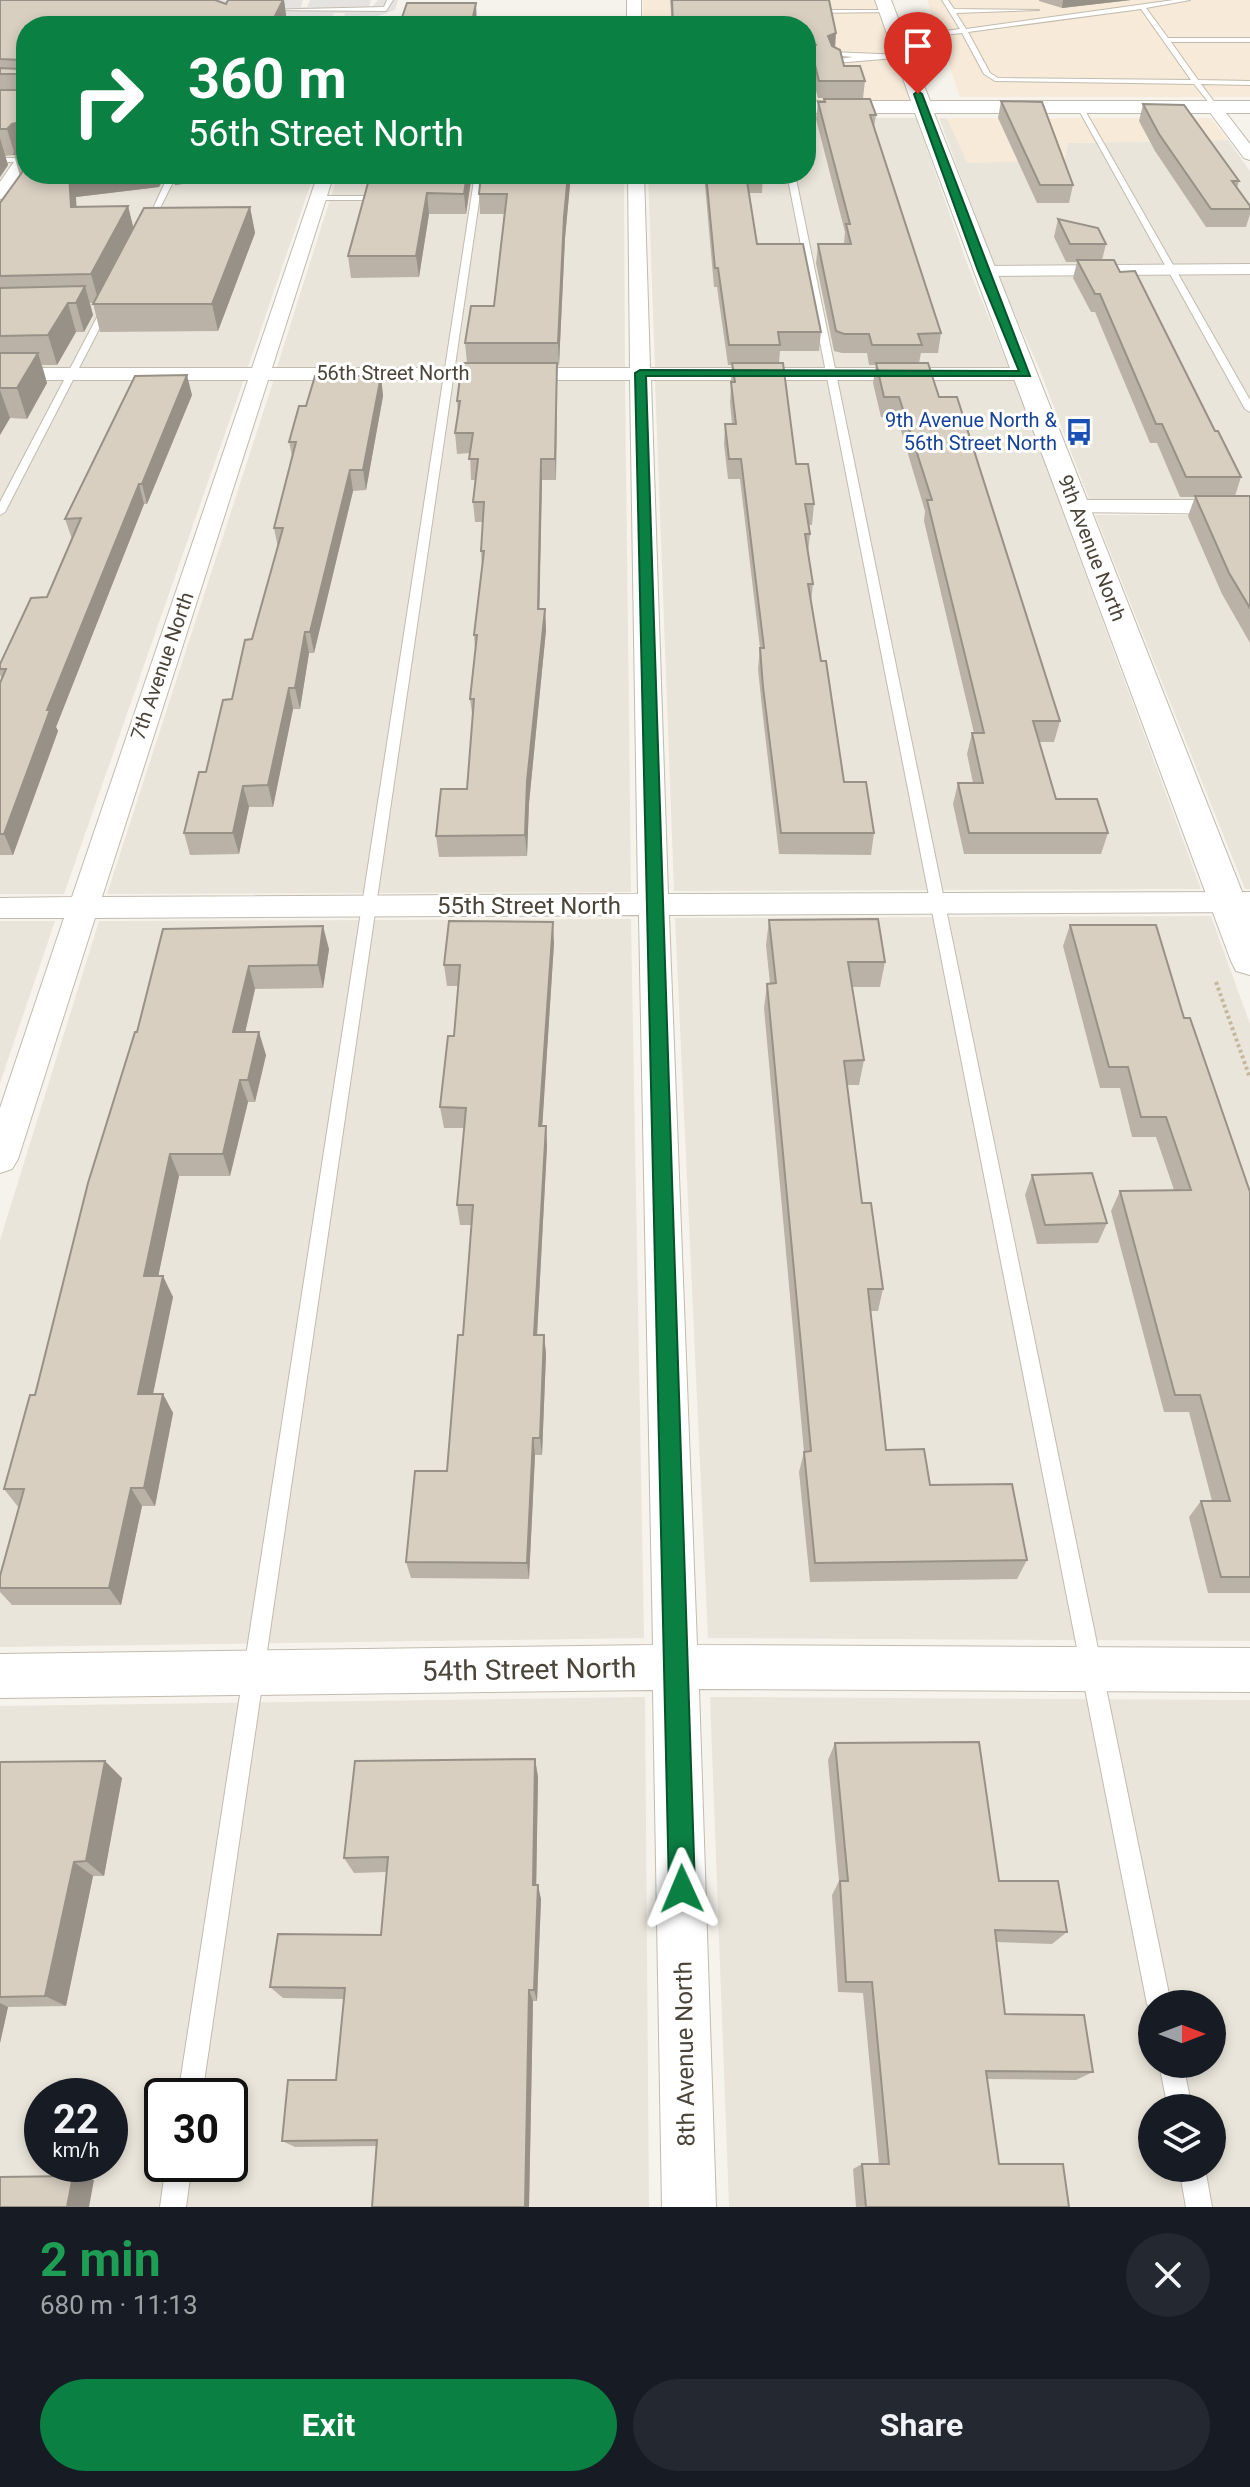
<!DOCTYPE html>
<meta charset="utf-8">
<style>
:root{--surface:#171b24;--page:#242831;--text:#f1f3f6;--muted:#9ea1a6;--accent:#0b8043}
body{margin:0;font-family:Roboto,sans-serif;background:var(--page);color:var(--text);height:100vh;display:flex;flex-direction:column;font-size:30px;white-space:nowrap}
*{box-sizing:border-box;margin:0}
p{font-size:26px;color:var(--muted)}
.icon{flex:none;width:44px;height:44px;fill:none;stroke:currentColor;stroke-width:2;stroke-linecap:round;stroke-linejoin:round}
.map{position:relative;height:2207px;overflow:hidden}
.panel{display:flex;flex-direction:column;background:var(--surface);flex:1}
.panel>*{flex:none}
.hud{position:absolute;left:16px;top:16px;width:800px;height:168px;border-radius:32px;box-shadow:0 4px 12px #0003;background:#0b8043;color:#fff;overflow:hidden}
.needle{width:52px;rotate:90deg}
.buttons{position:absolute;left:1138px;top:1990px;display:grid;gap:16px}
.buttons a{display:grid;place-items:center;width:88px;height:88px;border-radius:50%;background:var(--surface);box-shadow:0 4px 12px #0003;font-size:40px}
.speed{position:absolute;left:24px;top:2078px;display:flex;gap:16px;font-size:40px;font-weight:700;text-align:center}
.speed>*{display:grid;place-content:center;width:104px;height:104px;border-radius:50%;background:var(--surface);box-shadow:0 4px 12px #0003;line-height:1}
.speed small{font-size:20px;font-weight:400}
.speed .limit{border:4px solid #111;border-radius:12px;background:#fff;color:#111}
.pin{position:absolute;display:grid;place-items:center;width:68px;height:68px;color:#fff;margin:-82px -34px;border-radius:50% 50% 50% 0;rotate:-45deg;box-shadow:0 0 8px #0007}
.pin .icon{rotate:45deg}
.me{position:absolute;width:88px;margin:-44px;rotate:359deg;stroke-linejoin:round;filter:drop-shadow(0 0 6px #0008)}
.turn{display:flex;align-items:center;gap:28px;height:168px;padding:0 40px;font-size:36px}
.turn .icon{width:104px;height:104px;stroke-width:2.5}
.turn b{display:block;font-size:56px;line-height:68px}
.round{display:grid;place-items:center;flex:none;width:84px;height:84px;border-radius:42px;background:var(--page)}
.summary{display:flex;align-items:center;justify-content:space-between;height:136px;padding:0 40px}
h1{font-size:48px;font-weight:700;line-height:60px;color:#1e9e55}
.action{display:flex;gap:16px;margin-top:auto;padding:16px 40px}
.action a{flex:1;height:92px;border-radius:48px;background:var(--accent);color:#fff;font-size:32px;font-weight:700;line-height:92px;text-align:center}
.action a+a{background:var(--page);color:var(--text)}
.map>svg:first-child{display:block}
</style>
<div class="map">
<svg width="1250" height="2207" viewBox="0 0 1250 2207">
<rect width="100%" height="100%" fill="#f6f3ec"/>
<g fill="#eae5da" fill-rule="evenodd">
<polygon points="0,118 26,174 314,174 248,367 0,368"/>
<polygon points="806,118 916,118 968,266 1009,368 655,367 648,174 806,174"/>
<polygon points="939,118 947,118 968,163 1067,143 1228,140 1250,171 1250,264 994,266"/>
<polygon points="338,174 624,174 625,367 277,367"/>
<polygon points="1250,274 1250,499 1089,499 1039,368 998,276"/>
<polygon points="244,379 64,894 0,894 0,380"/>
<polygon points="274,379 625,379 631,892 107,894"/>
<polygon points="655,379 1014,380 1201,889 674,891"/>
<polygon points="1095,515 1250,515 1250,889 1245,889"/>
<polygon points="1211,916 1250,1024 1250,1641 708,1638 675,918"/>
<polygon points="631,919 644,1638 0,1647 0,1240 99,921"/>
<polygon points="0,921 55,921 0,1083"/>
<path d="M645 1697 649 2207H0V1706ZM42 2096H110V2164H42ZM162 2096H230V2164H162Z"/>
<path d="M710 1697 1250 1700V2207H729ZM1152 2004H1212V2064H1152ZM1152 2108H1212V2168H1152Z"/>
</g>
<g fill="#f7ead8">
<polygon points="643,0 874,0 911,103 806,102 806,26 644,26"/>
<polygon points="927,0 1250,0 1250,97 960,97"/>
<polygon points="947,118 1211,118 1228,140 1068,143 1065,160 967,163"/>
</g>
<polygon fill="#e5e3e0" points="184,0 225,0 242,7 241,0 303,0 301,7 307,7 310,0 371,0 369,7 372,7 378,0 398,0 395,10 372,18 344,18 345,13 334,13 332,18 230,17"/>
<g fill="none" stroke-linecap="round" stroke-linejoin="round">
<g stroke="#c2bbae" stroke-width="2">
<g id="service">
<polygon points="387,0 393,0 386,11 262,10 384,7"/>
<path d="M942 0H948L954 9 1039 10 956 13 966 29 1174 0H1190L1146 8 1168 38H1250V42H1171L1198 80 1250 81V85L1201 84 1218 107 1214 109 1194 84 995 81 984 74 962 33 897 40 894 38 960 29ZM1141 9 1191 80 998 78 990 73 968 32Z"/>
<polygon points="813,10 888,10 891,12 811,13"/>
<polygon points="830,52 904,55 907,57 835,63 833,60 853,57 832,55"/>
<polygon points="806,59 811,60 812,61 806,63"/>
<polygon points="1076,105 1083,107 1250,400 1250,412 1245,409"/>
<rect x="0" y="158" width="26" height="4"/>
<polygon points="169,174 177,174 151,226 144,228"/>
<polygon points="475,174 483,174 202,2096 178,2096"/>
<polygon points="787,174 795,174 1171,2004 1152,2004 1152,2013 1147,2004"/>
<polygon points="319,196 386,196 390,198 386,200 316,200"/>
<polygon points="105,302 112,304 5,512 0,515 0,502"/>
<polygon points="1159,2064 1183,2064 1192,2108 1168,2108"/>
<polygon points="166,2164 192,2164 186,2207 160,2207"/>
<polygon points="1179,2168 1205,2168 1212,2207 1186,2207"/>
</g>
</g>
<g stroke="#c2bbae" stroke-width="2">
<g id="minor">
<rect x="627" y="0" width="14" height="26"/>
<polygon points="1214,102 1219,104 1250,144 1250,160 1244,158 1206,107"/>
<polygon points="26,151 26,168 6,198 0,199 0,182 20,153"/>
<path d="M318 174H334L272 368H630L628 174H644L650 368H1026L1036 374 1026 380H651L668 894 1250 892V912L669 915 697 1645 1250 1648V1692L699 1689 716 2207H662L653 1690 0 1698V1654L653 1645 639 915 95 918 18 1159 12 1169 0 1173V1108L64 918H0V898L72 897 248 380H0V368H252ZM268 380H630L638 894 102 897Z"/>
<polygon points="1250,264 1250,274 983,276 974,271 983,266"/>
<polygon points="1076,500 1250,500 1250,514 1068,512 1065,507 1068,502"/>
</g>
</g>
<g stroke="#c2bbae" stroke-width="2">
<polygon id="tertiary" points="875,0 891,0 930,101 1250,101 1250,113 934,113 1250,912 1250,975 1236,971 1231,961 915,113 806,113 806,101 911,101"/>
</g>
<polyline stroke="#c4b79f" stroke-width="4" stroke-dasharray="3 3" stroke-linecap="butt" points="1216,982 1250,1078"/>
<use href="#service" fill="#fff" fill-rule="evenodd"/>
<use href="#minor" fill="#fff" fill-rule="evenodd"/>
<use href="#tertiary" fill="#fff" fill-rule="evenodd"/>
</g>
<g fill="#bab2a6">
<polygon points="0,0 226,4 284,0 287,23 26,26 26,174 159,187 76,197 76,207 128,206 133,228 250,207 255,233 218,331 100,332 93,303 90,303 93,315 84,332 76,332 57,365 42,365 47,383 27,419 10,418 0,435 0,203 20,176 14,155 5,156 8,165 0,177"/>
<polygon points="670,0 829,0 835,47 844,66 865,81 863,98 818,98 809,65 810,58 806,56 806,26 672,26"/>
<polygon points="1039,0 1131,0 1062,8 1039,1"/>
<polygon points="824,99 876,115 874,127 941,333 938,353 921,353 919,363 939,397 1060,721 1054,742 1039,742 1056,799 1108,833 1101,854 964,854 953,804 958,783 973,783 967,754 972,733 974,733 924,521 925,511 897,417 881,417 873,383 876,365 869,365 867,353 842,353 834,351 816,263 818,244 844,244 845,232 816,119 818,102 824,102"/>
<polygon points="1001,101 1073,185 1069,203 1037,203 998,118"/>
<polygon points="1143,104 1239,181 1237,188 1250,206 1250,214 1246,227 1206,227 1155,151 1139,121"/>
<polygon points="368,174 472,174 466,214 429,214 419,277 351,278 348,256 369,183"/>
<polygon points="481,174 571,174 565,238 559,365 557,365 556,480 542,480 539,609 545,609 546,630 529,803 527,856 439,857 436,836 467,789 473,721 470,699 475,649 474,635 482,566 481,551 483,522 475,522 473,502 476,480 471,480 470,453 457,454 455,433 458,415 457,401 467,363 465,343 494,306 504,214 480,214 479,194"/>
<polygon points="704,174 763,174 762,193 749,193 757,244 821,332 819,351 780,351 779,363 796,464 814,504 812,525 809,525 810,534 808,553 813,584 811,602 821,661 844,782 874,833 871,855 779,854 762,708 758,669 760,648 740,479 728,479 724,444 725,424 732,424 730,402 732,365 728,365 717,287 714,287"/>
<polygon points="1058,219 1106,244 1102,260 1120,272 1241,477 1235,496 1250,496 1250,643 1222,594 1188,516 1195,497 1180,497 1157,443 1150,443 1095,312 1091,312 1073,278 1077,262 1066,262 1054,237"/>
<polygon points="381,376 383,396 366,490 353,491 314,653 309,653 300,709 293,709 273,807 249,807 239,854 190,855 184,833 232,699 252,639 278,548 274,528 292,456 289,442 306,406"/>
<polygon points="192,395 147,504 144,504 56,727 58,731 13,855 0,855 0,683 2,679 0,675 0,664 47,597 72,539 65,519"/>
<polygon points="769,920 885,962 880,987 852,987 864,1060 859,1085 847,1085 862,1203 883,1289 878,1311 870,1311 886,1450 1027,1560 1017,1579 810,1582 799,1472 804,1452 764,1008 767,984 770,984 766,945"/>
<polygon points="1070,925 1184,1018 1250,1192 1250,1593 1208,1593 1189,1517 1201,1501 1212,1501 1189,1412 1164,1412 1111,1211 1120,1191 1174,1190 1156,1137 1132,1137 1120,1088 1100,1088 1063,946"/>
<polygon points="163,929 329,949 323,988 255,989 245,1032 266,1055 255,1102 248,1102 230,1176 179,1176 158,1276 173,1297 153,1394 163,1394 173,1413 155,1506 142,1506 121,1605 12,1605 0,1592 0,1576 19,1508 4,1489 35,1395 137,1032"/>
<polygon points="554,943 542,1126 546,1126 547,1146 537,1335 544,1335 546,1354 542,1455 535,1455 529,1579 411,1578 406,1562 447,1471 463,1335 472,1225 460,1225 457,1205 464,1128 444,1128 440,1107 454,1036 458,986 447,986 444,965"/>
<polygon points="1032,1175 1107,1223 1098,1243 1037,1244 1025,1195"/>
<polygon points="835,1743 999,1881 1067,1932 1052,1944 996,1942 1005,2014 1093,2072 1076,2080 987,2079 999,2164 1069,2207 856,2207 853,2169 862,2164 879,2164 863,1993 838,1992 832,1895 839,1881 828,1760"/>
<polygon points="535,1759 538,1777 536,1885 541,1899 537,2001 533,2001 529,2207 372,2207 377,2146 295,2147 282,2141 336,2080 344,1999 283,1998 270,1987 381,1935 387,1872 354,1873 344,1858"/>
<polygon points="0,1762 122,1778 104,1876 93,1876 66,2006 8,2007 0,2043"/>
</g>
<g fill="#979187">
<polygon points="284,0 287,23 286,26 270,26"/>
<polygon points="1063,0 1131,0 1062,8"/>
<polygon points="476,3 477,26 471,26"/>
<polygon points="836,33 835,49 827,52 828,36"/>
<polygon points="20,122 26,142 15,155 7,129 12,124"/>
<polygon points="0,138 8,165 0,177"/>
<polygon points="69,174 167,174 159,187 76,197 78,234 71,207"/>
<polygon points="173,174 261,174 175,185"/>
<polygon points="467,174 472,174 466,214 464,194"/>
<polygon points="568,174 571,174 565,238 559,365 558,343 564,217"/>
<polygon points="427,193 429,214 419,277 416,256"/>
<polygon points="128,206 135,234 99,303 91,274"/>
<polygon points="250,207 255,233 218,331 212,304"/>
<polygon points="85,286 93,315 84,332 76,303"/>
<polygon points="68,303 76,332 57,365 48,335"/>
<polygon points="38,353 47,383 27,419 17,388"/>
<polygon points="557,363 557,383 556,480 555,459"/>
<polygon points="187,375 192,395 147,504 142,484"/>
<polygon points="381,376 383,396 366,490 363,470"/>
<polygon points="0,390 10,418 0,435"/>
<polygon points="541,459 542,480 539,630 538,609"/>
<polygon points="350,470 353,491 314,653 310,632"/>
<polygon points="139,484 144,504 56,727 58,731 13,855 4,834 47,710"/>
<polygon points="545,609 546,630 529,803 527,856 525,835 527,781"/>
<polygon points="305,632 309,653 300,709 295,688"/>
<polygon points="289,688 293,709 273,807 268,785"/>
<polygon points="243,786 249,807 239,854 233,833"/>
<polygon points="553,922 554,943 541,1146 539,1126"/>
<polygon points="323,926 329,949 323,988 318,965"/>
<polygon points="249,966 255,989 240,1055 233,1032"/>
<polygon points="259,1032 266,1055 255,1102 248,1080"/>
<polygon points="240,1080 248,1102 230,1176 223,1154"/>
<polygon points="546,1126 547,1146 536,1354 534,1335"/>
<polygon points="170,1154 179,1176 154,1297 144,1276"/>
<polygon points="163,1276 173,1297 149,1413 138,1394"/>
<polygon points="544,1335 546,1354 542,1455 540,1438"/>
<polygon points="163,1394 173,1413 155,1506 144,1488"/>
<polygon points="533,1438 535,1455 529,1579 527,1563"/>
<polygon points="131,1488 142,1506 121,1605 109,1588"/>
<polygon points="535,1759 538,1777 536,1899 533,1885"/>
<polygon points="105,1761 122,1778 104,1876 86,1861"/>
<polygon points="74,1862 93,1876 66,2006 45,1996"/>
<polygon points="538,1885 541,1899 537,2001 534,1990"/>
<polygon points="529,1990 533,2001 529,2207 525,2207"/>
<polygon points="0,2003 8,2007 0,2043"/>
<polygon points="73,2176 94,2180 89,2207 67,2207"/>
</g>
<g fill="#d8cfc1" stroke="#979187" stroke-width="2">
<polygon points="0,0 215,0 226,4 228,0 283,0 270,26 26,26 26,154 14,154 22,141 20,122 12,124 7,129 0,129 0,90 21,90 21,74 0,74 0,68 19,69 21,60 0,59"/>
<polygon points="672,0 829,0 836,33 828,36 832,46 840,50 844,66 860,66 865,81 819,81 811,49 816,45 807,40 806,26 673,26"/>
<polygon points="407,3 476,3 471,26 399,26"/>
<polygon points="824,99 870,99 876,115 870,115 941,333 918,334 922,345 872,345 869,334 844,334 836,331 818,244 851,244 846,224 850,224 818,102 825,102"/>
<polygon points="1001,101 1042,102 1073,185 1040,185"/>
<polygon points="1143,104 1184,105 1239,181 1232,181 1250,206 1250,209 1211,209 1159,134"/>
<polygon points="26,167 26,174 69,174 71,207 128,206 91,274 0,276 0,203"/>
<polygon points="451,174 467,174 464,194 427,193 416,256 348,256 368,183 449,183 456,179"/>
<polygon points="481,174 568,174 564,217 558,343 465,343 471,306 494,306 507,194 479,194"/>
<polygon points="706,174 763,174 764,175 746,175 757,244 803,244 821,332 778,332 780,345 729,345 718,268 715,268"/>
<polygon points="250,207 212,304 93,304 144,208"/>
<polygon points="1058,219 1098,228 1106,244 1070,244"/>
<polygon points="1077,260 1114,260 1120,272 1135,271 1215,431 1218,431 1241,477 1186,477 1162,424 1156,424 1100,294 1095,294"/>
<polygon points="85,286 76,303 68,303 48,335 0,336 0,288"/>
<polygon points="0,353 38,353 17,388 0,388"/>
<polygon points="462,363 557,363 555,459 541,459 538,609 545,609 527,781 525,835 436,836 441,789 467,789 474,699 470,699 477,635 474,635 484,551 481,551 484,502 473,502 478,459 469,459 473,433 455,433 460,401 457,401"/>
<polygon points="732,363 783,363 796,464 808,464 814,504 805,504 810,534 805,534 813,584 808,584 821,661 826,661 844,782 866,782 874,833 781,833 763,687 760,648 764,648 741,459 729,459 725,424 736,424 731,382 735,382"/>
<polygon points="876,363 928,363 939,397 957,397 1060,721 1033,721 1056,799 1097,799 1108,833 969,833 958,783 983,783 972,733 984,733 927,500 932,500 899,397 884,397"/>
<polygon points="187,375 142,484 139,484 47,710 50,710 4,834 0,834 0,683 6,669 0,669 0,664 31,598 47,597 81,518 65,519 135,376"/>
<polygon points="315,376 381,376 363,470 350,470 310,632 305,632 295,688 289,688 268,785 243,786 233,833 184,833 199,772 206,772 223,700 232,699 245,640 252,639 283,528 274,528 296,442 289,442 299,406 306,406"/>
<polygon points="1195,496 1250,496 1250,608 1229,573"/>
<polygon points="878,919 885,962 848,962 864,1060 844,1061 862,1203 871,1203 883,1289 868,1289 886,1450 924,1449 930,1485 1012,1484 1027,1560 815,1563 804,1452 811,1451 767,984 776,983 769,920"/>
<polygon points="449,921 553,922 539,1126 546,1126 534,1335 544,1335 540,1438 533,1438 527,1563 406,1562 415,1471 447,1471 458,1335 463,1335 473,1205 457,1205 466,1108 440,1107 448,1036 454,1036 460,965 444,965"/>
<polygon points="1070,925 1156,925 1184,1018 1190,1018 1250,1192 1250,1577 1221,1577 1201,1501 1230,1501 1200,1395 1175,1395 1120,1191 1191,1190 1166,1117 1141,1117 1128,1067 1109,1067"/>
<polygon points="323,926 318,965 249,966 233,1032 259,1032 248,1080 240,1080 223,1154 170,1154 144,1276 163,1276 138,1394 163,1394 144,1488 131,1488 109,1588 0,1588 0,1576 24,1489 4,1489 30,1395 35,1395 88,1183 135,1032 137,1032 163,929"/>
<polygon points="1092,1173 1107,1223 1045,1225 1032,1175"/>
<polygon points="979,1742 999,1881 1058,1881 1067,1932 995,1930 1005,2014 1084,2015 1093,2072 986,2071 999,2164 1063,2164 1069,2207 866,2207 862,2164 889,2164 872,1982 846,1982 840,1881 848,1881 835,1743"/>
<polygon points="535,1759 533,1885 538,1885 534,1990 529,1990 525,2207 372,2207 377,2140 282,2141 288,2080 336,2080 345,1988 270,1987 278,1934 381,1935 388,1857 344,1858 355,1761"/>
<polygon points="105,1761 86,1861 74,1862 45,1996 0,1997 0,1762"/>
<polygon points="73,2176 67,2207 0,2207 0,2177"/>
</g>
<polygon fill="#0b8043" stroke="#07532c" stroke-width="2" points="918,91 922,94 1030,376 646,376 695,1889 691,1898 682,1902 673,1898 669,1889 635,373 640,370 1019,371 978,271 914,94"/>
<defs>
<g id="bus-bare" transform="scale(2.16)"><path d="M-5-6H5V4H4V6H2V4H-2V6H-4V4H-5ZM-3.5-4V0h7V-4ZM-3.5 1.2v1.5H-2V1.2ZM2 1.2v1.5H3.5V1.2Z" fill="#1a4fb4" stroke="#fff" stroke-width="2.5" paint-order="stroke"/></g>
</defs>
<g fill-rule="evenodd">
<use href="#bus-bare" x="1079" y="432"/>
</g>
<g text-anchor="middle" stroke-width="6" stroke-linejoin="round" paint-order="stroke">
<g font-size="20" fill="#4b4439" stroke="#fff">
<text x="393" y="380">56th Street North</text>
<text transform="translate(1092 548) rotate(69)" y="7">9th Avenue North</text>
<text transform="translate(162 666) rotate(-71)" y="7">7th Avenue North</text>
</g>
<g font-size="20" fill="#164399" stroke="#fff" text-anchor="end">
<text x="1057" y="427">9th Avenue North &amp;<tspan x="1057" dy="23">56th Street North</tspan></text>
</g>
<g font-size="24" fill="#4b4439" stroke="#fff">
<text x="529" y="914">55th Street North</text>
<text transform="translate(685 2054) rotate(-91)" y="8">8th Avenue North</text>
</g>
<g font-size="28" fill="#4b4439" stroke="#fff">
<text transform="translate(529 1669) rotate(-1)" y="10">54th Street North</text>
</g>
</g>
</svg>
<div class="buttons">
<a><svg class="needle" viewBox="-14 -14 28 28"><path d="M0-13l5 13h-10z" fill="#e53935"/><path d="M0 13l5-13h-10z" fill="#9ea1a6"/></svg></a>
<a><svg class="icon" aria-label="layers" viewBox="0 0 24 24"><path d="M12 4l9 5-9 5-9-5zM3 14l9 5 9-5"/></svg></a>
</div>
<div class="speed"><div>22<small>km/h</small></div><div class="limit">30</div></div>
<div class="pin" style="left:918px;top:94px;background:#d93025"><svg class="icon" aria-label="arrive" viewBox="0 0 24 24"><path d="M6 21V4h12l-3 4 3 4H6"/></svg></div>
<svg class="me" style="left:682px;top:1889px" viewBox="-20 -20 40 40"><path d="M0-17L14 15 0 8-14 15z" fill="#0b8043" stroke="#fff" stroke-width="4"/></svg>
<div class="hud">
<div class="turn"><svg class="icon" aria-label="right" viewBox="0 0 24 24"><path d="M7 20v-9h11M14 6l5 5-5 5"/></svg><div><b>360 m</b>56th Street North</div></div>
</div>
</div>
<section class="panel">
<div class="summary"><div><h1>2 min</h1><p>680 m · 11:13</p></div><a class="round"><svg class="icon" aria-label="close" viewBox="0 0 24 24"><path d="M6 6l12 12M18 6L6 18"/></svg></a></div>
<div class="action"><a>Exit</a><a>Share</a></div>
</section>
